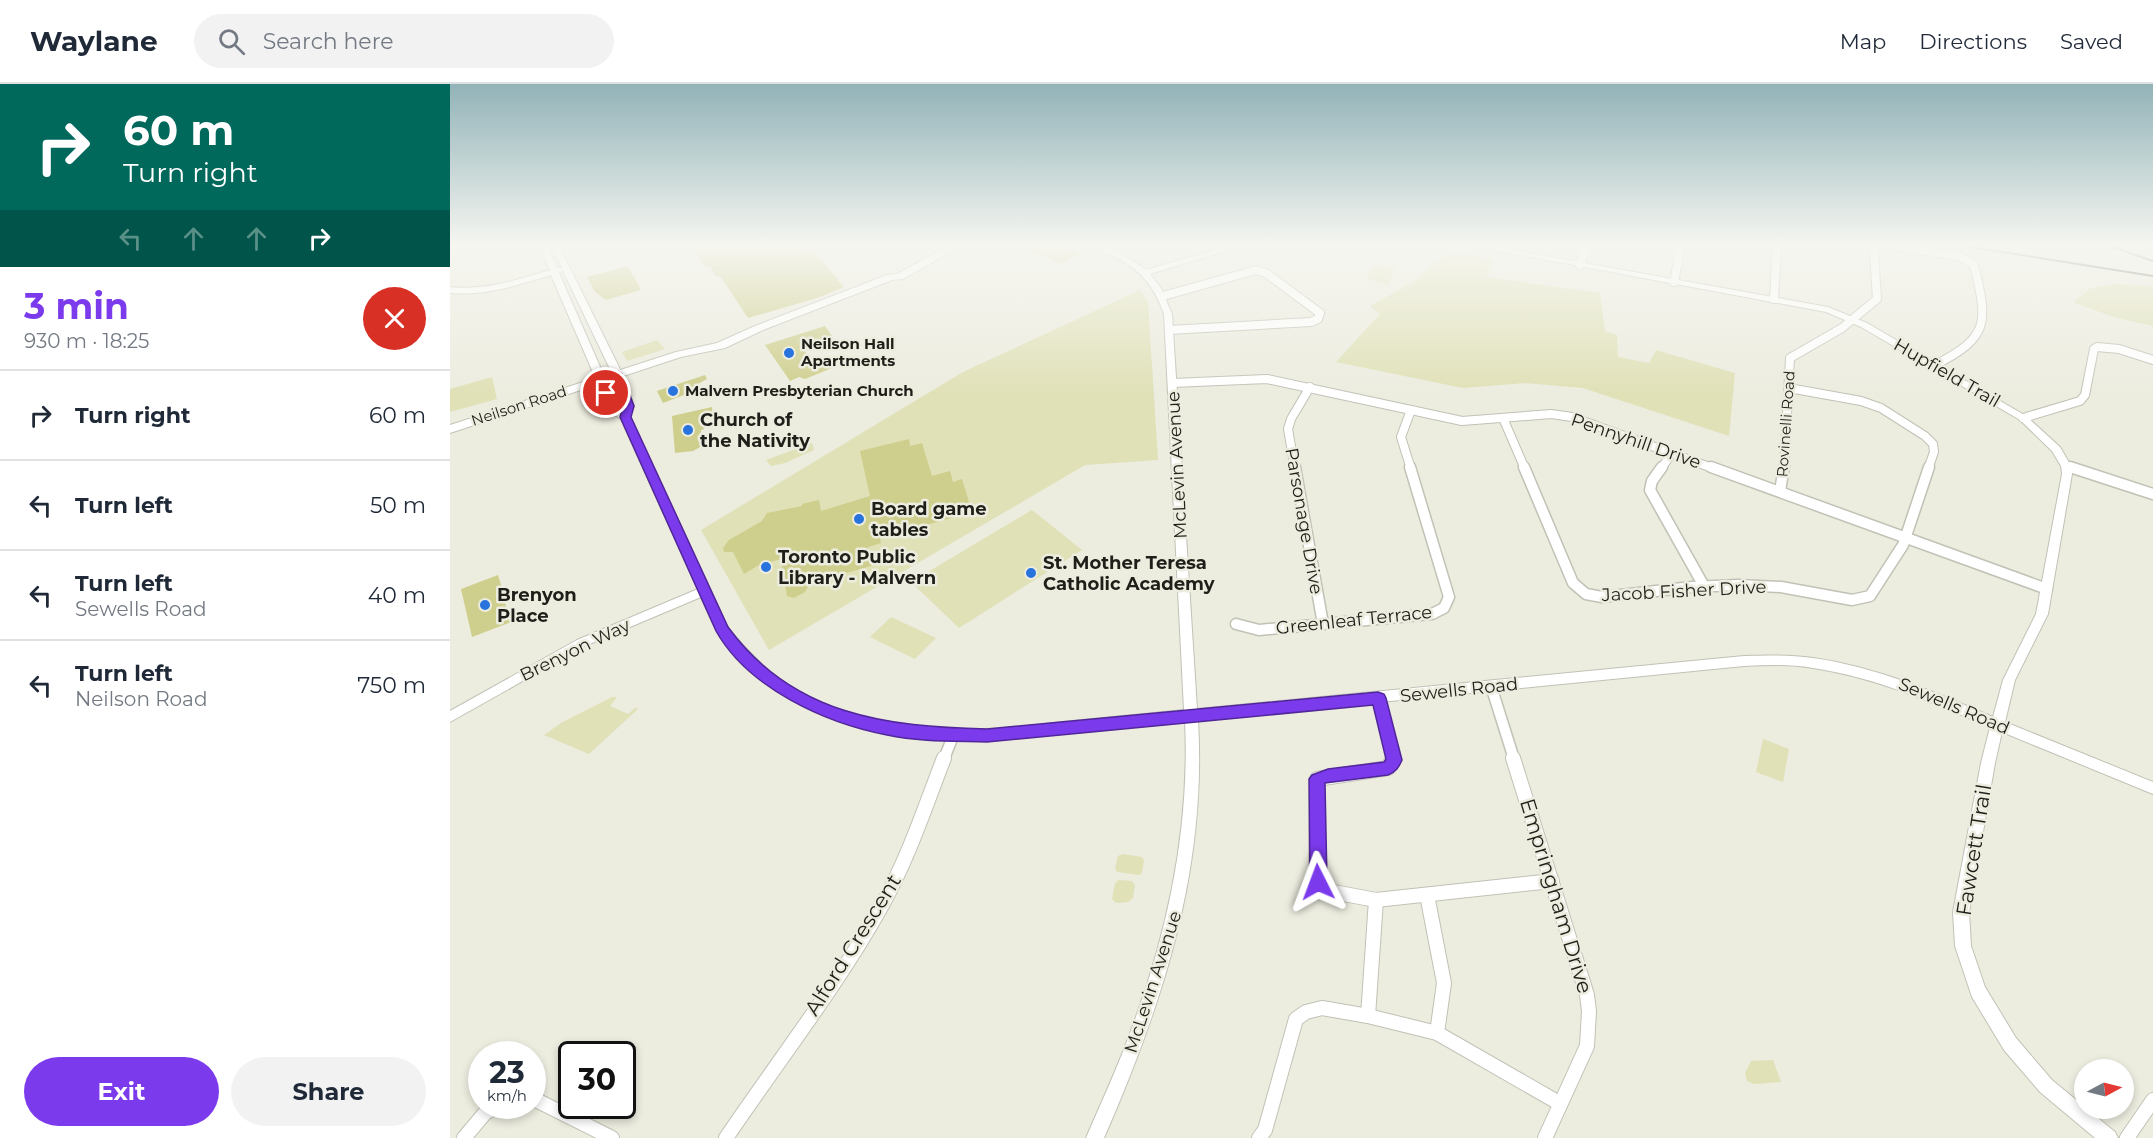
<!DOCTYPE html>
<meta charset="utf-8">
<style>
:root{--surface:#fff;--page:#f2f2f3;--text:#1f2937;--muted:#747a83;--line:#e0e1e3;--accent:#7c3aed}
body{margin:0;font-family:Montserrat,sans-serif;background:var(--page);color:var(--text);height:100vh;display:flex;flex-direction:column;font-size:22px;white-space:nowrap}
*{box-sizing:border-box;margin:0}
p{font-size:20px;color:var(--muted)}
.icon{flex:none;width:33px;height:33px;fill:none;stroke:currentColor;stroke-width:2;stroke-linecap:round;stroke-linejoin:round}
.map{position:relative;flex:1;overflow:hidden}
.drawer{display:flex;flex-direction:column;background:var(--surface);width:450px}
.drawer>*{flex:none}
.top-card{background:#00695c;color:#fff;overflow:hidden}
.needle{width:39px;rotate:83deg}
.fabs{position:absolute;left:1624px;top:975px;display:grid;gap:12px}
.fabs a{display:grid;place-items:center;width:60px;height:60px;border-radius:50%;background:var(--surface);box-shadow:0 3px 9px #0003;font-size:30px}
.speed{position:absolute;left:18px;top:957px;display:flex;gap:12px;font-size:30px;font-weight:700;text-align:center}
.speed>*{display:grid;place-content:center;width:78px;height:78px;border-radius:50%;background:var(--surface);box-shadow:0 3px 9px #0003;line-height:1}
.speed small{font-size:15px;font-weight:400}
.speed .limit{border:3px solid #111;border-radius:9px;background:#fff;color:#111}
.pin{position:absolute;display:grid;place-items:center;width:51px;height:51px;color:#fff;margin:-26px;border:3px solid #fff;border-radius:50%;box-shadow:0 2px 6px #0007}
.me{position:absolute;width:66px;margin:-33px;rotate:357deg;stroke-linejoin:round;filter:drop-shadow(0 0 4px #0008)}
.turn{display:flex;align-items:center;gap:21px;height:126px;padding:0 24px;font-size:27px}
.turn .icon{width:78px;height:78px;stroke-width:2.5}
.turn b{display:block;font-size:42px;line-height:51px}
.lanes{display:flex;align-items:center;height:57px;padding:0 24px;background:#0003;justify-content:center;gap:30px;direction:ltr}
.lanes .off{opacity:.35}
.round{display:grid;place-items:center;flex:none;width:63px;height:63px;border-radius:32px;background:var(--page)}
.summary{display:flex;align-items:center;justify-content:space-between;height:102px;padding:0 24px}
h1{font-size:36px;font-weight:700;line-height:45px;color:var(--accent)}
.button{display:flex;gap:12px;margin-top:auto;padding:12px 24px}
.button a{flex:1;height:69px;border-radius:36px;background:var(--accent);color:#fff;font-size:24px;font-weight:700;line-height:69px;text-align:center}
.button a+a{background:var(--page);color:var(--text)}
ul{padding:0;list-style:none}
li{display:flex;align-items:center;gap:18px;height:90px;padding:0 24px;border-top:2px solid var(--line)}
li div{flex:1}
li b{display:block;font-size:22px}
li em{font-style:normal}
header{display:flex;align-items:center;gap:36px;box-sizing:border-box;height:84px;padding:0 30px;background:var(--surface);border-bottom:2px solid var(--line)}
header strong{font-size:28px}
nav{display:flex;gap:33px;margin-inline-start:auto;font-size:21px}
.search{width:420px;height:54px;background:var(--page);display:flex;align-items:center;gap:15px;box-sizing:border-box;padding:0 21px;border-radius:33px;color:var(--muted);font-size:22px}
main{display:flex;flex:1;min-height:0}
.map>svg:first-child{display:block}
</style>
<header>
<strong>Waylane</strong>
<div class="search"><svg class="icon" aria-label="search" viewBox="0 0 24 24"><circle cx="10" cy="10" r="6"/><path d="M15 15l6 6"/></svg>Search here</div>
<nav><a>Map</a><a>Directions</a><a>Saved</a></nav>
</header>
<main>
<section class="drawer">
<div class="top-card">
<div class="turn"><svg class="icon" aria-label="right" viewBox="0 0 24 24"><path d="M7 20v-9h11M14 6l5 5-5 5"/></svg><div><b>60 m</b>Turn right</div></div>
<div class="lanes"><svg class="icon off" aria-label="left" viewBox="0 0 24 24"><path d="M17 20v-9H6M10 6l-5 5 5 5"/></svg><svg class="icon off" aria-label="ahead" viewBox="0 0 24 24"><path d="M12 20V5M6 11l6-6 6 6"/></svg><svg class="icon off" aria-label="ahead" viewBox="0 0 24 24"><path d="M12 20V5M6 11l6-6 6 6"/></svg><svg class="icon" aria-label="right" viewBox="0 0 24 24"><path d="M7 20v-9h11M14 6l5 5-5 5"/></svg></div>
</div>
<div class="summary"><div><h1>3 min</h1><p>930 m · 18:25</p></div><a class="round" style="background:#d93025;color:#fff"><svg class="icon" aria-label="close" viewBox="0 0 24 24"><path d="M6 6l12 12M18 6L6 18"/></svg></a></div>
<ul>
<li><svg class="icon" aria-label="right" viewBox="0 0 24 24"><path d="M7 20v-9h11M14 6l5 5-5 5"/></svg><div><b>Turn right</b></div><em>60 m</em></li>
<li><svg class="icon" aria-label="left" viewBox="0 0 24 24"><path d="M17 20v-9H6M10 6l-5 5 5 5"/></svg><div><b>Turn left</b></div><em>50 m</em></li>
<li><svg class="icon" aria-label="left" viewBox="0 0 24 24"><path d="M17 20v-9H6M10 6l-5 5 5 5"/></svg><div><b>Turn left</b><p>Sewells Road</p></div><em>40 m</em></li>
<li><svg class="icon" aria-label="left" viewBox="0 0 24 24"><path d="M17 20v-9H6M10 6l-5 5 5 5"/></svg><div><b>Turn left</b><p>Neilson Road</p></div><em>750 m</em></li>
</ul>
<div class="button"><a>Exit</a><a>Share</a></div>
</section>
<div class="map">
<svg width="1703" height="1054" viewBox="0 0 1703 1054">
<rect width="100%" height="100%" fill="#ececdf"/>
<g fill="#e0e1b7">
<polygon points="1000,166 1043,175 1036,193 1150,209 1155,247 1167,251 1168,273 1199,279 1206,266 1285,289 1279,352 1133,304 1075,299 1013,304 886,278 930,230 920,222 965,197"/>
<polygon points="923,181 945,184 938,201 916,195"/>
<polygon points="1665,200 1703,202 1703,242 1663,233 1623,218 1641,204"/>
<polygon points="690,206 698,218 708,376 635,381 319,566 251,446 513,288"/>
<polygon points="207,256 215,265 177,277 172,268"/>
<polygon points="42,293 47,315 0,328 0,305"/>
<polygon points="362,359 364,366 335,379 321,382 316,376"/>
<polygon points="582,426 632,466 509,544 461,498"/>
<polygon points="441,533 486,554 465,575 420,553"/>
<polygon points="162,613 167,613 160,622 178,630 185,624 189,624 139,670 94,651 111,639"/>
<polygon points="1313,655 1339,665 1333,698 1306,688"/>
<polygon points="672,770 692,773 694,776 692,789 689,791 667,788 665,784 668,772"/>
<polygon points="668,796 682,797 685,801 683,814 678,818 666,819 662,815 665,800"/>
<polygon points="1323,976 1331,998 1304,1000 1297,997 1295,989 1301,977"/>
</g>
<g fill="#cece8d">
<polygon points="241,162 348,162 353,168 362,165 394,203 370,213 298,234 271,193 266,192 260,182 254,182"/>
<polygon points="568,162 612,162 630,169 612,180"/>
<polygon points="178,182 191,206 156,216 145,208 137,193"/>
<polygon points="375,242 382,252 352,263 363,279 375,275 382,284 355,295 349,293 340,297 315,261"/>
<polygon points="255,291 257,295 237,306 239,309 213,319 207,307"/>
<polygon points="262,323 263,333 256,335 254,345 251,346 252,362 243,367 225,369 222,332"/>
<polygon points="459,355 460,362 472,359 482,392 500,387 503,398 512,395 522,428 430,454 431,459 418,463 421,482 360,499 355,508 344,514 337,512 331,475 309,481 294,490 283,468 274,468 273,464 279,456 312,437 317,429 352,422 352,420 369,416 371,427 420,412 410,367"/>
<polygon points="48,491 54,511 62,507 65,515 55,519 61,538 22,553 11,505"/>
</g>
<g fill="none" stroke-linecap="round" stroke-linejoin="round">
<g stroke="#c1c2b6" stroke-width="10">
<g id="minor-far2">
<path d="M1446 162 1509 172 1524 181C1538 238 1540 253 1485 281"/>
<polyline points="1130,181 1136,162"/>
<polyline points="1224,198 1231,162"/>
<polyline points="713,212 806,186 816,189 870,229 868,235 861,238 719,246"/>
<polyline points="1324,215 1327,162"/>
<polyline points="722,299 817,295 1012,337 1101,330 1122,333 1265,385"/>
<polyline points="1339,304 1411,317 1431,324 1475,352 1483,360 1484,368 1478,385"/>
<polyline points="1053,334 1075,385"/>
<polyline points="1573,334 1630,317 1635,311 1644,265 1647,263 1669,265 1703,276"/>
<polyline points="1616,382 1625,385"/>
<polyline points="845,385 838,345 841,335 860,303"/>
<polyline points="961,385 951,353 961,326"/>
<polyline points="1211,385 1222,369"/>
<polyline points="1334,385 1340,274 1392,244 1427,215 1424,166 1428,162"/>
</g>
</g>
<g stroke="#c1c2b6" stroke-width="13">
<g id="minor-far1">
<polyline points="845,383 873,540"/>
<polyline points="1074,383 1123,499 1136,510 1152,513 1242,503 1288,501 1331,503 1402,516 1420,512 1453,461 1479,383"/>
<polyline points="1212,383 1202,397 1200,406 1255,504"/>
<polyline points="1261,383 1597,505"/>
<polyline points="1620,383 1703,410"/>
<polyline points="1330,407 1334,383"/>
<polyline points="786,540 809,546 982,530 994,524 999,513 960,383"/>
<polyline points="1041,602 1064,675"/>
<polyline points="928,614 944,675"/>
<polyline points="494,675 503,652"/>
</g>
</g>
<g stroke="#c1c2b6" stroke-width="16">
<g id="minor">
<polyline points="943,674 938,684 867,695 866,792 868,798 878,807 926,816 1102,797"/>
<polyline points="1063,674 1137,911 1139,927 1137,962 1095,1054"/>
<polyline points="977,811 994,899 987,949"/>
<polyline points="918,932 926,816"/>
<polyline points="82,1014 162,1054"/>
<polyline points="14,1054 35,1029 47,1022"/>
<path d="M276 1054C328 977 387 902 432 821 458 775 475 723 494 674"/>
<polyline points="809,1054 815,1046 846,935 856,928 872,924 918,932 987,949 1109,1019"/>
<polyline points="1677,1054 1703,1016"/>
</g>
</g>
<g stroke="#c1c2b6" stroke-width="2">
<path id="tertiary" d="M89 162H97L107 184H112L101 162H109L169 283 184 322 180 333 278 544C294 563 310 581 330 595 388 637 465 647 534 645 560 645 586 641 612 638 652 634 693 630 734 626L714 230C705 204 692 187 667 174 658 170 649 167 641 162 661 162 680 174 696 186L778 162H792L700 190 711 204 722 230 747 625 1294 572C1317 571 1340 571 1363 574 1426 583 1485 608 1543 633L1553 596 1586 530 1612 390 1611 382 1602 367 1570 336 1411 243 1376 228 1021 162H1040L1378 223 1417 239 1576 332 1610 363 1621 382 1622 390 1598 530 1565 596 1555 638 1703 698V710L1552 648 1545 679 1519 828 1521 862 1535 903 1566 954 1602 996 1665 1048 1668 1054H1645L1590 1008 1554 966 1522 913 1505 862 1503 828 1531 679 1540 643C1483 619 1425 593 1363 584 1340 580 1317 581 1294 582L748 636C757 785 713 919 654 1054H636C651 1019 667 985 680 949 718 849 740 744 735 637L537 657 463 653 426 647 386 635 353 621 322 603 293 579 269 550 251 513 135 562 0 638V627L127 556 248 505 171 335 160 328 101 191C68 201 36 212 0 209V203C35 207 66 196 100 186ZM113 187 159 283 174 322 172 328 169 326 109 189Z"/>
</g>
<g stroke="#c1c2b6" stroke-width="2">
<polygon id="secondary" points="498,162 511,162 453,195 442,196 313,246 275,264 231,273 0,349 0,341 226,268 267,259 305,242 437,191 447,190"/>
</g>
<use href="#minor-far2" stroke="#fff" stroke-width="8"/>
<use href="#minor-far1" stroke="#fff" stroke-width="10"/>
<use href="#minor" stroke="#fff" stroke-width="14"/>
<use href="#tertiary" fill="#fff" fill-rule="evenodd"/>
<use href="#secondary" fill="#fff" fill-rule="evenodd"/>
<g stroke="#66665e" stroke-width="2">
<polyline points="1515,162 1703,192"/>
<polyline points="1660,162 1703,177"/>
</g>
</g>
<linearGradient id="sky" x2="0" y2="1"><stop stop-color="#92b3b8"/><stop offset="0.52" stop-color="#f6f6f1"/><stop offset="1" stop-color="#f6f6f1" stop-opacity="0"/></linearGradient>
<rect width="1703" height="310" fill="url(#sky)"/>
<path fill="#7c3aed" stroke="#51269a" stroke-width="1.5" d="M167 287 172 290 184 322 181 333 278 543C342 631 437 643 537 645L928 608 934 610 936 614 952 676C949 683 946 688 938 691L875 699 877 798 874 803 868 806 862 803 860 798 859 695 862 691 878 685 934 678 936 675 923 621 537 658C504 657 470 658 437 651 375 639 298 604 266 547L170 333 173 322 163 295 157 296 161 309 160 311H152L146 295 148 292Z"/>
<g fill="#2873de" stroke="#ececdf" stroke-width="2">
<circle cx="339" cy="269" r="6"/>
<circle cx="223" cy="307" r="6"/>
<circle cx="238" cy="346" r="6"/>
<circle cx="409" cy="435" r="6"/>
<circle cx="316" cy="483" r="6"/>
<circle cx="581" cy="489" r="6"/>
<circle cx="35" cy="521" r="6"/>
</g>
<g text-anchor="middle" stroke-width="5" stroke-linejoin="round" paint-order="stroke">
<g font-size="15" font-weight="bold" fill="#1f1f1a" stroke="#ececdf" text-anchor="start">
<text x="351" y="265">Neilson Hall<tspan x="351" dy="17">Apartments</tspan></text>
<text x="235" y="312">Malvern Presbyterian Church</text>
</g>
<g font-size="15" fill="#1f1f1a" stroke="#ececdf">
<text transform="translate(69 322) rotate(-18)" y="5">Neilson Road</text>
<text transform="translate(1336 340) rotate(-86)" y="5">Rovinelli Road</text>
</g>
<g font-size="18" fill="#1f1f1a" stroke="#ececdf">
<text transform="translate(1497 289) rotate(30)" y="6">Hupfield Trail</text>
<text transform="translate(1186 357) rotate(19)" y="6">Pennyhill Drive</text>
<text transform="translate(727 381) rotate(-93)" y="6">McLevin Avenue</text>
<text transform="translate(854 437) rotate(80)" y="6">Parsonage Drive</text>
<text transform="translate(1234 507) rotate(-3)" y="6">Jacob Fisher Drive</text>
<text transform="translate(904 536) rotate(-6)" y="6">Greenleaf Terrace</text>
<text transform="translate(125 566) rotate(-26)" y="6">Brenyon Way</text>
<text transform="translate(1009 606) rotate(-6)" y="6">Sewells Road</text>
<text transform="translate(1504 622) rotate(23)" y="6">Sewells Road</text>
<text transform="translate(703 898) rotate(-72)" y="6">McLevin Avenue</text>
</g>
<g font-size="18" font-weight="bold" fill="#1f1f1a" stroke="#ececdf" text-anchor="start">
<text x="250" y="342">Church of<tspan x="250" dy="21">the Nativity</tspan></text>
<text x="421" y="431">Board game<tspan x="421" dy="21">tables</tspan></text>
<text x="328" y="479">Toronto Public<tspan x="328" dy="21">Library - Malvern</tspan></text>
<text x="593" y="485">St. Mother Teresa<tspan x="593" dy="21">Catholic Academy</tspan></text>
<text x="47" y="517">Brenyon<tspan x="47" dy="21">Place</tspan></text>
</g>
<g font-size="21" fill="#1f1f1a" stroke="#ececdf">
<text transform="translate(1524 766) rotate(-81)" y="7">Fawcett Trail</text>
<text transform="translate(1106 812) rotate(73)" y="7">Empringham Drive</text>
<text transform="translate(403 861) rotate(-58)" y="7">Alford Crescent</text>
</g>
</g>
</svg>
<div class="fabs">
<a><svg class="needle" viewBox="-14 -14 28 28"><path d="M0-13l5 13h-10z" fill="#e53935"/><path d="M0 13l5-13h-10z" fill="#747a83"/></svg></a>
</div>
<div class="speed"><div>23<small>km/h</small></div><div class="limit">30</div></div>
<div class="pin" style="left:156px;top:309px;background:#d93025"><svg class="icon" aria-label="arrive" viewBox="0 0 24 24"><path d="M6 21V4h12l-3 4 3 4H6"/></svg></div>
<svg class="me" style="left:868px;top:798px" viewBox="-20 -20 40 40"><path d="M0-17L14 15 0 8-14 15z" fill="#7c3aed" stroke="#fff" stroke-width="4"/></svg>
</div>
</main>
